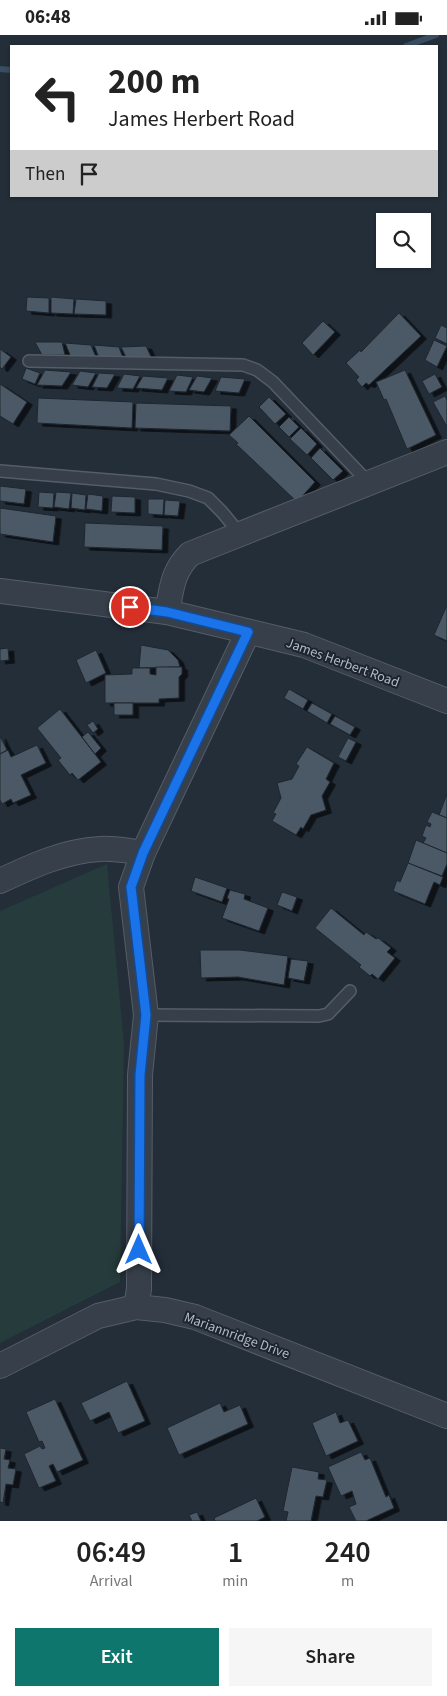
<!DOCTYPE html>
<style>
:root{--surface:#fff;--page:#f6f6f6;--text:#222;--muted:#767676;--accent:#0f766e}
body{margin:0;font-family:"Source Sans 3",sans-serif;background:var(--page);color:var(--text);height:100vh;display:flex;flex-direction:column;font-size:19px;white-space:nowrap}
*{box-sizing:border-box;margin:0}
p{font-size:16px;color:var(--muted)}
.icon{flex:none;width:28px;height:28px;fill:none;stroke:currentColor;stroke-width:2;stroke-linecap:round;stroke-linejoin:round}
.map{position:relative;height:1486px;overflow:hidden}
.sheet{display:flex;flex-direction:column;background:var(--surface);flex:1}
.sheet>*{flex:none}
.hud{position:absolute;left:10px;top:10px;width:428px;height:152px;border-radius:0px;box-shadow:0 1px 4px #0004;background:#fff;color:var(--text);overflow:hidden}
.tools{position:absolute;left:376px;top:178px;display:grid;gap:10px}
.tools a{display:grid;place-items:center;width:55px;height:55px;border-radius:0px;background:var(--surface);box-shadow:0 1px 4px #0004;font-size:25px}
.pin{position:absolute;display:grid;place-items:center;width:42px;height:42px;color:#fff;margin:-21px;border:2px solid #fff;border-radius:50%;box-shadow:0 1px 5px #0007}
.me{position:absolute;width:55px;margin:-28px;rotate:0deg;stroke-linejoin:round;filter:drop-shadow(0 0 4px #0008)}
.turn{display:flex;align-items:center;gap:18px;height:105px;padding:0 15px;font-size:22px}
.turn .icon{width:65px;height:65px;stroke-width:2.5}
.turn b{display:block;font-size:35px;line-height:42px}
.then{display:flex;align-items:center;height:48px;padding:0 15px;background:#0003;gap:10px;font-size:19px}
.eta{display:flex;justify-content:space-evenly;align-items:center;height:85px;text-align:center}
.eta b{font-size:30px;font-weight:600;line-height:35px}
.primary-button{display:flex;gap:10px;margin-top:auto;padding:10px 15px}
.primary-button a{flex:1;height:58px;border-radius:0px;background:var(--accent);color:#fff;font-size:20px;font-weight:600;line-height:58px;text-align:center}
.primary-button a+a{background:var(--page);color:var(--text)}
.status{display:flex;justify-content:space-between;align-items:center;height:35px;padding:0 25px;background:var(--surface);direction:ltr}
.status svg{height:14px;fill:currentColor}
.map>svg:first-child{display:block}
</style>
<div class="status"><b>06:48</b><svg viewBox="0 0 49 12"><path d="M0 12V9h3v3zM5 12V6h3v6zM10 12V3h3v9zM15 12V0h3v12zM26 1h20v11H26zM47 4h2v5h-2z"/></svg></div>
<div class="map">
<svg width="447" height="1486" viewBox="0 0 447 1486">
<defs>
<filter id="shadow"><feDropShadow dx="5.5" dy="3" stdDeviation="0" flood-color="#0009"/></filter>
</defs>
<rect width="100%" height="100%" fill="#232e39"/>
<polygon fill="#263b3b" points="107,829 124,1009 120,1247 0,1308 0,876"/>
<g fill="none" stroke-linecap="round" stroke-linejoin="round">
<g stroke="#394d62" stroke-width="6">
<polyline points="406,11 436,0"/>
<polyline points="0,34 11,35"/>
</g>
</g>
<g fill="#4c5865" stroke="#1e2731" filter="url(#shadow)">
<polygon points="27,262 49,263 49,278 26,276"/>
<polygon points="51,262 74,264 73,279 51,278"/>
<polygon points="76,264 106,266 106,280 74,279"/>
<polygon points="399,278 421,301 369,350 366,348 362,352 356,345 359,342 346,328 360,315 361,317"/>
<polygon points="323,286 335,297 313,320 302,308"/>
<polygon points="441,290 447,293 447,309 435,303"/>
<polygon points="434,305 447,311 437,332 425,325"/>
<polygon points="35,307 62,307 65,320 42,320"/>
<polygon points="65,308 91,310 96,322 71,322"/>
<polygon points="94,310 119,312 123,323 99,323"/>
<polygon points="146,311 153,326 127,324 121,312"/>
<polygon points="0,314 11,322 2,334 0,332"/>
<polygon points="26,333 40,338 35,349 22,344"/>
<polygon points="45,335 71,337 62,351 37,350"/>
<polygon points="405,335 436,400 407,414 386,364 384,365 376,347"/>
<polygon points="80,336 96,338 88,352 72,350"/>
<polygon points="99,338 115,339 107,353 92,352"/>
<polygon points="124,339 140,341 133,354 117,353"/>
<polygon points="435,339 442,352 429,359 422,346"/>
<polygon points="177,340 193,342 186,357 169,356"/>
<polygon points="143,341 168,343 162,355 136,353"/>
<polygon points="197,341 212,343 204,357 189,355"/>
<polygon points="221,342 245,344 239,358 215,356"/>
<polygon points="0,349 27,367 13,389 0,381"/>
<polygon points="445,361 447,365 447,390 446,390 433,367"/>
<polygon points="269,362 286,379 275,389 259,372"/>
<polygon points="38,363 133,367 132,393 37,388"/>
<polygon points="136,368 231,371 230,396 135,393"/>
<polygon points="249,381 315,447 297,467 236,409 238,408 229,400"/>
<polygon points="289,382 299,392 289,402 279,392"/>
<polygon points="301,393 317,409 307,420 290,404"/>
<polygon points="320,413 343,436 333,445 311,423"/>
<polygon points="0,451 26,454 24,469 0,466"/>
<polygon points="39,457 54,458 53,473 38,472"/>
<polygon points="56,457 71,458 69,474 54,472"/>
<polygon points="72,458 86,460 85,475 71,473"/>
<polygon points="88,459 103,461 102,476 86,474"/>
<polygon points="112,461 135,462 135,478 111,477"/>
<polygon points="148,464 164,464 163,480 148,479"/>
<polygon points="165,465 180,466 178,481 164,480"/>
<polygon points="0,473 56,481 53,507 0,499"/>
<polygon points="85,488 163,491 162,515 84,512"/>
<polygon points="447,570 447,606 434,600"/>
<polygon points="141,610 168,615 178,625 180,632 139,633"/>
<polygon points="8,613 9,625 0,626 0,614"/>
<polygon points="96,615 106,638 86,648 76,625"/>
<polygon points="156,632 182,632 182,639 179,642 179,663 159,664 159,668 105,668 105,640 132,639 132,633 150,633 150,639 156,640"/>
<polygon points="289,654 308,665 303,674 284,663"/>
<rect x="114" y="668" width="19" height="12"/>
<polygon points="312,668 332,679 327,688 307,676"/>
<polygon points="60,674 101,727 78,745 72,738 70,740 58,725 61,723 37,693"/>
<polygon points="335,681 355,692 350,700 330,689"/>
<polygon points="93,686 98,694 93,698 87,690"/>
<polygon points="88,697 101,713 95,719 82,702"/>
<polygon points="0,701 7,715 0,719"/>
<polygon points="348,703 356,707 346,726 338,722"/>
<polygon points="37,710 46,728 21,740 31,760 13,768 11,764 2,769 0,765 0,719 8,715 11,722"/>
<polygon points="307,712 334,728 326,744 330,747 322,761 326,775 311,780 303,794 301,792 296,800 272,786 276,779 273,778 281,763 277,748 292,744 299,731 296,729"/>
<polygon points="447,759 447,783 439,780"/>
<polygon points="432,777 447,783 447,818 423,808 426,803 422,801 426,790 430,792 431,789 427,787"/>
<polygon points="416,805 447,818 447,829 442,841 408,828"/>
<polygon points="408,828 443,842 440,850 434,847 425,869 393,856 397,845 400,847"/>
<polygon points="195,842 227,853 222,867 191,856"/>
<polygon points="230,855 245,859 244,864 268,873 259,896 222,883 229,864 227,863"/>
<polygon points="282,857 297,862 292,876 277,870"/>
<polygon points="331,873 364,900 366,897 376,904 378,903 391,913 387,917 395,923 378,944 372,939 370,941 359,932 361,930 315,893"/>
<polygon points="200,915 240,915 288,921 284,950 238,942 201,943"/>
<polygon points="291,924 308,926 304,946 288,943"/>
<polygon points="127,1346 145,1386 118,1398 109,1377 90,1386 81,1368"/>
<polygon points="55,1364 83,1425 57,1437 53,1429 49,1431 56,1446 39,1453 24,1419 40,1411 42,1414 45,1413 42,1406 39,1407 26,1377"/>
<polygon points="220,1368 224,1377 240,1370 248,1389 179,1420 167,1393"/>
<polygon points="336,1377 340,1388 348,1385 358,1406 326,1421 312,1388"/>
<polygon points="0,1413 6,1414 4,1424 10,1425 8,1433 16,1434 13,1450 6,1449 3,1468 0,1467"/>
<polygon points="361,1417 365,1425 370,1423 386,1462 389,1460 394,1473 366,1486 356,1486 349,1472 356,1469 352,1456 341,1461 328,1432"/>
<polygon points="292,1432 319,1437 318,1444 327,1445 323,1462 316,1461 311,1486 286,1486 288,1477 283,1476"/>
<polygon points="256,1463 265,1482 257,1486 215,1486 214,1483"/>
<polygon points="197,1477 201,1486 192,1486 189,1480"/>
</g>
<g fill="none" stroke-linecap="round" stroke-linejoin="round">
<g stroke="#555d68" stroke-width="14">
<g id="service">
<polyline points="29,326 243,330 257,335 273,347 369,448"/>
<polyline points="0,436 156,449 189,456 208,463 222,477 241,500"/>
<polyline points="146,980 319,981 328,979 350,956"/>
</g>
</g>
<g stroke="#555d68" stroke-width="26">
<g id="minor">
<polyline points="0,556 167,577 304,610 447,666"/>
<path d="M167 577C172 553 172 537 190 519L447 417"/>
<path d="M0 846C32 831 64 816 100 814 114 813 129 816 143 818"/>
<polyline points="136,1272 139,1254 140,1040 146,980 131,852 143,818 248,597"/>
<polyline points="0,1331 98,1281 136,1272 165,1275 195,1282 447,1381"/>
</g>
</g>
<use href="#service" stroke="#37404a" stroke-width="11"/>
<use href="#minor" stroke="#37404a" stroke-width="24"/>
</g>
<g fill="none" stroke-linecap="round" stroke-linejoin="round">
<g stroke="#114b97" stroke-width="12">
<polyline id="route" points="130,572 167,577 248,597 143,818 131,852 146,980 140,1040 139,1215"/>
</g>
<use href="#route" stroke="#1a73e8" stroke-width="9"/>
</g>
<g text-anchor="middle" stroke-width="4" stroke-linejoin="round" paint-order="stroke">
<g font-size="14" fill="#b2bac6" stroke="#1c252f">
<text transform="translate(343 627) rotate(20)" y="5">James Herbert Road</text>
<text transform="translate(237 1300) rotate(20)" y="5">Mariannridge Drive</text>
</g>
</g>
</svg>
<div class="tools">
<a><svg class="icon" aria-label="search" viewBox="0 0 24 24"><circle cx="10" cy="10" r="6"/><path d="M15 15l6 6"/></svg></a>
</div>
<div class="pin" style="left:130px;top:572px;background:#d93025"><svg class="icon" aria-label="arrive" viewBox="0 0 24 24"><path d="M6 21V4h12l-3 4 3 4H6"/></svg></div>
<svg class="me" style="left:139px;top:1215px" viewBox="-20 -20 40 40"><path d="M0-17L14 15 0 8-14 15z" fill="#1a73e8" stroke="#fff" stroke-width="4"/></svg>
<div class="hud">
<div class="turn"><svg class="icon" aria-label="left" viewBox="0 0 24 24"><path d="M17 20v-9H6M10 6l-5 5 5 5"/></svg><div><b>200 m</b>James Herbert Road</div></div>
<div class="then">Then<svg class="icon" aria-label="arrive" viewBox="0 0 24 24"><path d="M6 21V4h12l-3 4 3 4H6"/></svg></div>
</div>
</div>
<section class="sheet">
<div class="eta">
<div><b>06:49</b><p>Arrival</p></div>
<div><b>1</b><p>min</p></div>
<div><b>240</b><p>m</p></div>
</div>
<div class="primary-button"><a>Exit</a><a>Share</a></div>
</section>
